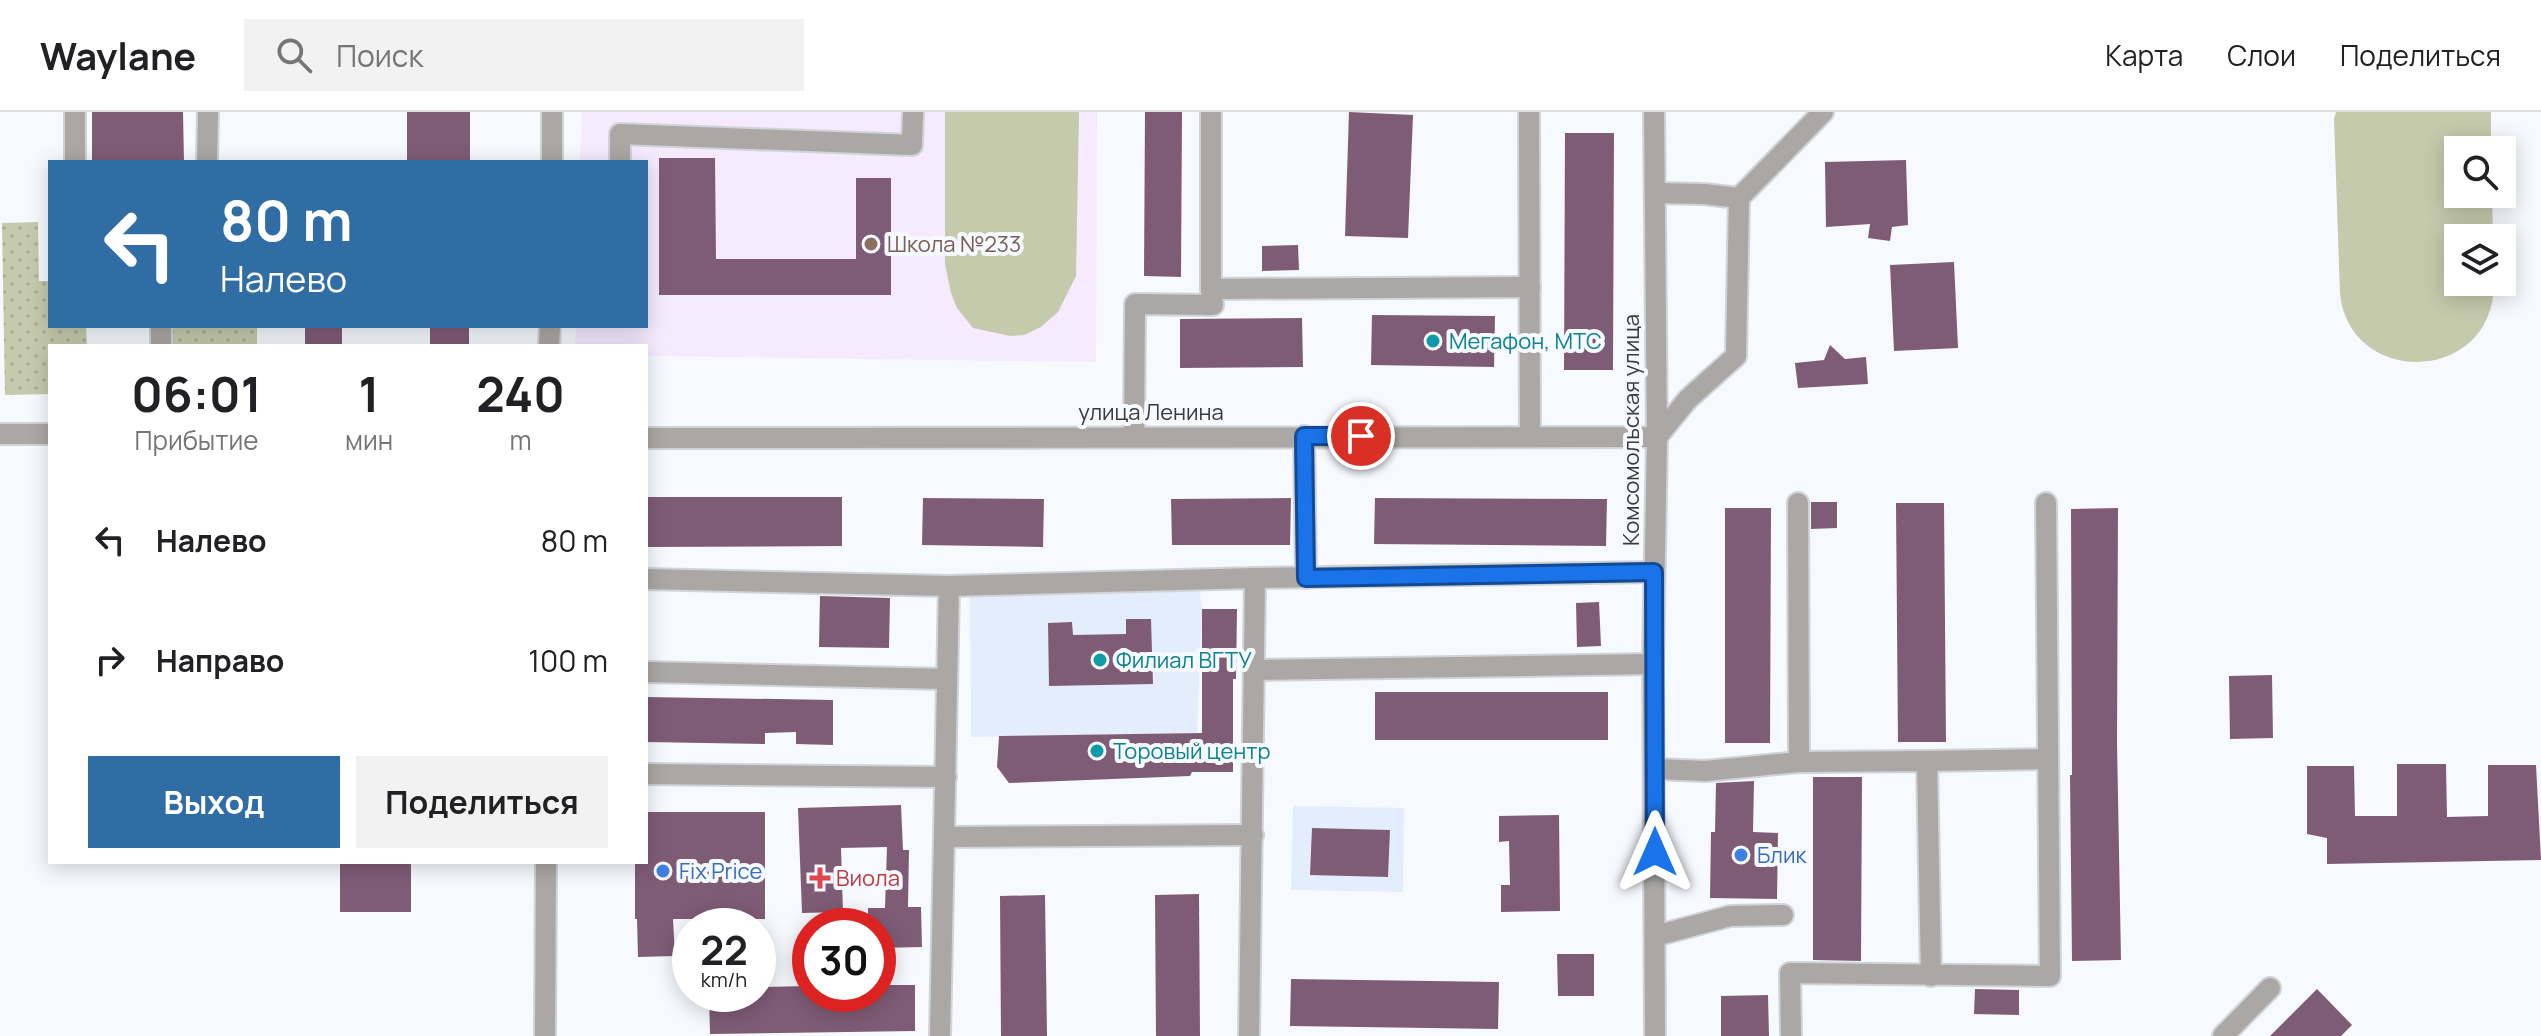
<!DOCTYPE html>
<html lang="ru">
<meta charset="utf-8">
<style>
:root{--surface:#fff;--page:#f2f2f2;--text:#202124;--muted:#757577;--line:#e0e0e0;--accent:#2f6da4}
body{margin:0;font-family:Manrope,sans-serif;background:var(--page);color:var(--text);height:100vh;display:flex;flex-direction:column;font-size:30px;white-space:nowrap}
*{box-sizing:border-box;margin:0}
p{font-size:26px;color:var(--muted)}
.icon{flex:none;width:44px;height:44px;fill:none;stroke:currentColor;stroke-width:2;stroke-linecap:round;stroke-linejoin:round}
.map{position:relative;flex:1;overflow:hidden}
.details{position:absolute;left:48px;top:232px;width:600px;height:520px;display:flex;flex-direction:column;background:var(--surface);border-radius:0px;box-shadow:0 4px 20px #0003}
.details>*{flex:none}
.guide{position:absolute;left:48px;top:48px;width:600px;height:168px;border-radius:0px;box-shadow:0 4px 20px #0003;background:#2f6da4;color:#fff;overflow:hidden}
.tools{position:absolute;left:2444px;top:24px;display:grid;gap:16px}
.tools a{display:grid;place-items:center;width:72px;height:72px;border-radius:0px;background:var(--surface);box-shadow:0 4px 20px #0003;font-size:40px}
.speed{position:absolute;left:672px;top:796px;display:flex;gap:16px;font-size:40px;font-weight:700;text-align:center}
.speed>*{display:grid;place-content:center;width:104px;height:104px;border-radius:50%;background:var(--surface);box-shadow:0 4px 20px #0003;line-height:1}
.speed small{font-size:20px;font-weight:400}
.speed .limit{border:12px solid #d22;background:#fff;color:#111}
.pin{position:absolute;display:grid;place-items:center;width:68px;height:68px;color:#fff;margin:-34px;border:4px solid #fff;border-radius:50%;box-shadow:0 2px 8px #0007}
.me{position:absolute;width:88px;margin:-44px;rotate:0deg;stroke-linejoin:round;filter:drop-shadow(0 0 6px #0008)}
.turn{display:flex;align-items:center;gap:28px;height:168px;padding:0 40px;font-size:36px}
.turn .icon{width:104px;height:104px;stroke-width:2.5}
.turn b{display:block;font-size:56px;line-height:68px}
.eta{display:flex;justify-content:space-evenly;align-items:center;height:136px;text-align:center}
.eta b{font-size:48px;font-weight:700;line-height:56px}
.primary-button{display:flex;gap:16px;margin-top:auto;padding:16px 40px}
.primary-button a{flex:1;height:92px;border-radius:0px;background:var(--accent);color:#fff;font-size:32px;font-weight:700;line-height:92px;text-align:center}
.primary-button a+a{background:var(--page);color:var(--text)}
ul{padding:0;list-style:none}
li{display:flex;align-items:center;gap:24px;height:120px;padding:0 40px}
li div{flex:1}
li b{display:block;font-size:30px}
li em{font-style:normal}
header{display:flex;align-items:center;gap:48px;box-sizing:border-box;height:112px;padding:0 40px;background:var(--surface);border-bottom:2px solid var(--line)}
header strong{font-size:38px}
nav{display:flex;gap:44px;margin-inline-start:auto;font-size:28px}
.search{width:560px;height:72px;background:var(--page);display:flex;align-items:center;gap:20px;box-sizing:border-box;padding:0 28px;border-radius:0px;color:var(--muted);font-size:30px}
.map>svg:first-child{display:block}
</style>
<header>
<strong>Waylane</strong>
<div class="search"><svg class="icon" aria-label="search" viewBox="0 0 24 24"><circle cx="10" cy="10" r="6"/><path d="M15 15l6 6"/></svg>Поиск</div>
<nav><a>Карта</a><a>Слои</a><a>Поделиться</a></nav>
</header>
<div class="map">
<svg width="2541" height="924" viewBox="0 0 2541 924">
<defs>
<pattern id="grass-dots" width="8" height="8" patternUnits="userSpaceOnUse" patternTransform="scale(2)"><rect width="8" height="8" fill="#c5caad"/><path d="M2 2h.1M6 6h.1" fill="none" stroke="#aaae96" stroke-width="1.8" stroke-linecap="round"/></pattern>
</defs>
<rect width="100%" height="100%" fill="#f6f9fe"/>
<g fill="#e4edfc">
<polygon points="1199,476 1202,497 1197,621 971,625 970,479"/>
<polygon points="1293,694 1404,696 1403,780 1291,778"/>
</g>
<polygon fill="#f5eafe" points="582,0 1097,0 1096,250 646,244 646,234 575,234 576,214 646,214 646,50 580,50"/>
<g fill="url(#grass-dots)">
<polygon points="38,110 39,169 50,169 50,214 86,214 87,234 50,234 50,282 5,283 2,111"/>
<rect x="172" y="214" width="85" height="20"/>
</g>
<g fill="#c5caad">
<polygon points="945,0 1079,0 1076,164 1058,200 1041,215 1024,223 1010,224 973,216 957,196 951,181 945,152"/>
<path d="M2336 0H2491V38H2458V82H2492L2493 126H2458V170H2494C2495 273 2350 276 2340 182L2334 7Z"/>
</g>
<g fill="#7f5c76">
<polygon points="92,0 183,0 184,50 92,50"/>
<rect x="407" y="0" width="63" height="50"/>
<polygon points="1145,0 1182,0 1181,165 1144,164"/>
<polygon points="1349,0 1413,3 1408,126 1345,124"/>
<polygon points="1565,21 1614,21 1613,258 1564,258"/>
<polygon points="659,46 715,46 716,147 856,147 856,66 891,66 891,183 659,183"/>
<polygon points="1906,48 1908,113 1892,115 1890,129 1868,126 1870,112 1826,115 1825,50"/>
<polygon points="1298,133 1299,158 1262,159 1262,134"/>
<polygon points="1954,150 1958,236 1894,239 1890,153"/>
<polygon points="1372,203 1495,204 1494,255 1371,253"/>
<polygon points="1302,206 1303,255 1180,256 1180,207"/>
<rect x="305" y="214" width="37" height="20"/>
<rect x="430" y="214" width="39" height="20"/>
<polygon points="1830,233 1845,247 1866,245 1868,272 1798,276 1795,251 1824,248"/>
<polygon points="646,385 842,385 842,434 646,435"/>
<polygon points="923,386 1044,387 1043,435 922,433"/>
<polygon points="1291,386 1290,433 1172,433 1171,387"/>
<polygon points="1375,386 1607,387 1606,434 1374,432"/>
<polygon points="1811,390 1837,390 1837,416 1811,417"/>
<polygon points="1896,391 1944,391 1946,630 1898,630"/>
<polygon points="1725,396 1771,396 1770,631 1725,631"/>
<polygon points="2118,396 2117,630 2121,848 2072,849 2070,663 2072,663 2071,397"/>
<polygon points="820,484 890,486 889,536 819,535"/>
<polygon points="1599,490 1601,534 1577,535 1576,491"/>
<polygon points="1202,497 1237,497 1236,567 1233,567 1233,660 1192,660 1190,664 1009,671 997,655 999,624 1202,621"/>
<polygon points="1126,507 1151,507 1153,572 1049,574 1048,511 1072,510 1073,523 1126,522"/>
<polygon points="2272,563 2273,626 2230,627 2229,564"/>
<rect x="1375" y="580" width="233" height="48"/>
<polygon points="646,585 833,588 833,633 796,632 796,620 765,621 765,632 646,630"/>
<polygon points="2397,652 2446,652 2447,705 2488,704 2488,653 2536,653 2541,748 2327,752 2327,726 2307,722 2307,654 2354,654 2355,704 2397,704"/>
<polygon points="1813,665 1862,665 1861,849 1813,848"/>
<polygon points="1754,669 1753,720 1778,721 1777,787 1710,786 1711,720 1715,720 1716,671"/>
<polygon points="901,693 903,738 909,738 908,795 921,795 922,835 878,836 878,814 868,814 868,796 885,796 887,735 841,736 843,800 802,801 798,696"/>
<polygon points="646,700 765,700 765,807 673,807 675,844 638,845 637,807 635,807 635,750 646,750"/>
<polygon points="1559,703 1560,799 1501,800 1501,773 1510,773 1509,729 1499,730 1499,704"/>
<polygon points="1312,716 1390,718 1388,765 1310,763"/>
<rect x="340" y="750" width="71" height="50"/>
<polygon points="1199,782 1200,924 1156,924 1155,783"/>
<polygon points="1045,783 1047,924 1001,924 1000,784"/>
<polygon points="1557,842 1594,842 1594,884 1558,884"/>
<polygon points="1291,867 1499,870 1498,917 1290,914"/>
<polygon points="878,873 915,873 915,919 710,922 709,882 758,882 758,875 810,874 810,882 878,882"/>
<polygon points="1975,877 2019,878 2019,903 1974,902"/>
<polygon points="2317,877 2352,913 2341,924 2270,924"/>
<polygon points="1768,883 1769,924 1721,924 1721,884"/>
</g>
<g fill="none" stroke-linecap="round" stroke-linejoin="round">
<g stroke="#d0d3d8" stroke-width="24">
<g id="minor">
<polyline points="75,0 75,50"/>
<polyline points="1211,0 1211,177 1530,175"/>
<polyline points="1529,0 1530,324"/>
<polyline points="1654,0 1657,325 1653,552 1655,924"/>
<polyline points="207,50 208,0"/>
<polyline points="552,50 552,0"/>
<polyline points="620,50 620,22 912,33 913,0"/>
<polyline points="1739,86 1823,0"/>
<polyline points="161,214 161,234"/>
<polyline points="549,234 550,214"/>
<polyline points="0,322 50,322"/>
<polyline points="1304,324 1306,466"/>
<polyline points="1134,325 1135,192 1213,193 1211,177"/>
<polyline points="646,326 1657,325 1688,287 1736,244 1739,86 1704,82 1655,81"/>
<polyline points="1798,391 1799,650"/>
<polyline points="646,467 949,474 940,924"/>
<polyline points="949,474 1255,466"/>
<polyline points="1254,558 1653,552"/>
<polyline points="646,560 947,567"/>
<polyline points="1927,649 2048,647"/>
<polyline points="1656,657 1705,659 1799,650 1927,649 1931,864"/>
<polyline points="646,662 946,665"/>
<polyline points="945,725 1253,723"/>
<polyline points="1655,824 1730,804 1783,803"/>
<polyline points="545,924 546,750"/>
<polyline points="1249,924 1255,466 1654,460"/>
<polyline points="1791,924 1790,861 2050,864 2046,391"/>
<polyline points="2223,924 2270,876"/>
</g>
</g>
<use href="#minor" stroke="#aaa7a4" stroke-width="20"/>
</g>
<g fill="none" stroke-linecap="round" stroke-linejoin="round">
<g stroke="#114b97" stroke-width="20">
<polyline id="route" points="1361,324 1304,324 1306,466 1654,460 1655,740"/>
</g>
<use href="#route" stroke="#1a73e8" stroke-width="14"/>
</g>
<circle fill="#8d6e63" stroke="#f6f9fe" stroke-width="3" cx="871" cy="132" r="8"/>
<g fill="#0f9aa8" stroke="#f6f9fe" stroke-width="3">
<circle cx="1433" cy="229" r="8"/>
<circle cx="1100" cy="548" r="8"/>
<circle cx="1097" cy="639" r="8"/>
</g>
<g fill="#3f7fe0" stroke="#f6f9fe" stroke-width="3">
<circle cx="1741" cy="743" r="8"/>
<circle cx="663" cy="759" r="8"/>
</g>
<path fill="#e0444e" stroke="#f6f9fe" stroke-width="3" d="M816 754h8v8h8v8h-8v8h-8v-8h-8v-8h8z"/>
<g text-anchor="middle" stroke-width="8" stroke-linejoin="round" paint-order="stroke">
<g font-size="22" fill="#785e54" stroke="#f6f9fe" text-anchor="start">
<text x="887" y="140">Школа №233</text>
</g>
<g font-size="22" fill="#0d838f" stroke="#f6f9fe" text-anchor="start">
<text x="1449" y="237">Мегафон, МТС</text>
<text x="1116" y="556">Филиал ВГТУ</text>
<text x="1113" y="647">Торовый центр</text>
</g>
<g font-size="22" fill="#393b3e" stroke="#f6f9fe">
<text x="1151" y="308">улица Ленина</text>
<text transform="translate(1631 318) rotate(-90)" y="8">Комсомольская улица</text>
</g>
<g font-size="22" fill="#366cbe" stroke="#f6f9fe" text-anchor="start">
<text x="1757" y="751">Блик</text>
<text x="679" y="767">Fix Price</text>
</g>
<g font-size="22" fill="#be3a42" stroke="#f6f9fe" text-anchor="start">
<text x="836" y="774">Виола</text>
</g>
</g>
</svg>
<div class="tools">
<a><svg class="icon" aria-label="search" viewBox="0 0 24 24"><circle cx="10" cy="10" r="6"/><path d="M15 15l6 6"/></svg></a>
<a><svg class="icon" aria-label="layers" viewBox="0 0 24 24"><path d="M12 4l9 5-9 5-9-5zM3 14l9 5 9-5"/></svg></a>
</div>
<div class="speed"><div>22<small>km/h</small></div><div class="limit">30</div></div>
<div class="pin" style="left:1361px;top:324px;background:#d93025"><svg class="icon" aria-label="arrive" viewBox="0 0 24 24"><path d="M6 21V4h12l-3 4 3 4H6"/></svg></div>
<svg class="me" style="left:1655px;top:740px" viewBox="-20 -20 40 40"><path d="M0-17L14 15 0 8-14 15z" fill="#1a73e8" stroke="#fff" stroke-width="4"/></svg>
<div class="guide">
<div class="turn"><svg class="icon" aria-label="left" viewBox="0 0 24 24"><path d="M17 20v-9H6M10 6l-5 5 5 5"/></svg><div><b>80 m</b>Налево</div></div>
</div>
<section class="details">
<div class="eta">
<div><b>06:01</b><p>Прибытие</p></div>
<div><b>1</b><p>мин</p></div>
<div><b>240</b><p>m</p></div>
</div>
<ul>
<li><svg class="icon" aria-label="left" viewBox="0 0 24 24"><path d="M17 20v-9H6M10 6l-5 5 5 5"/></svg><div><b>Налево</b></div><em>80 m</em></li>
<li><svg class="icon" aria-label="right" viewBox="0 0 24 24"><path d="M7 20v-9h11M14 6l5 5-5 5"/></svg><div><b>Направо</b></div><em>100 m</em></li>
</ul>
<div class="primary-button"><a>Выход</a><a>Поделиться</a></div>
</section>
</div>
